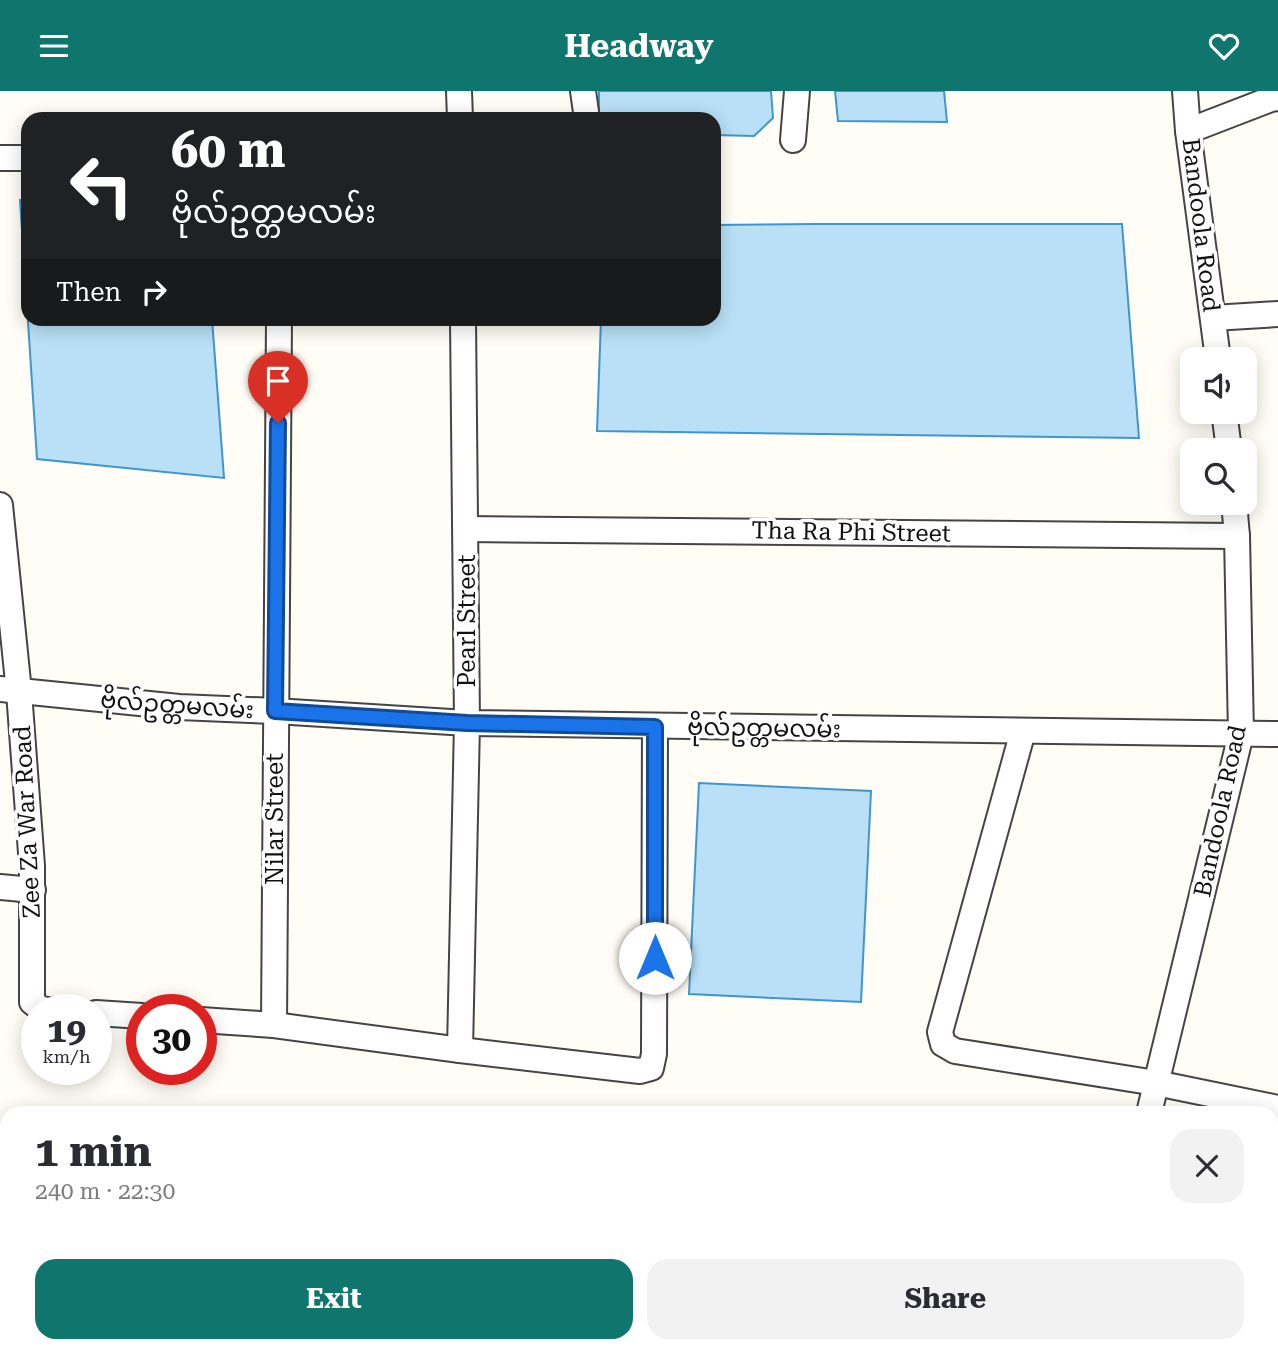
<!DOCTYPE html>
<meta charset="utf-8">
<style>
:root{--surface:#fff;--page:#f2f2f3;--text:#2b2b33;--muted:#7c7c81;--accent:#0f766e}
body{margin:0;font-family:"Roboto Serif","Noto Sans Myanmar",serif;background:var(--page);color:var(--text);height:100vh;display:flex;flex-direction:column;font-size:26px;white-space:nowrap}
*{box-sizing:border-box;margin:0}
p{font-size:23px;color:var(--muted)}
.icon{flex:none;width:38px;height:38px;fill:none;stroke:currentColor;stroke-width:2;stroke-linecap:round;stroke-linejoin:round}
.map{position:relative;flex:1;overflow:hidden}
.sheet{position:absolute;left:0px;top:1015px;width:1279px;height:247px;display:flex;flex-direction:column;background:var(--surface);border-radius:21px 21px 0 0;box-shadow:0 4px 18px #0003}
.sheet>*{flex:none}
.guide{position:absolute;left:21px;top:21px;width:700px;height:214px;border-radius:21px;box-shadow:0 4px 18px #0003;background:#202124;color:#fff;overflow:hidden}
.fabs{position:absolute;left:1180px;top:256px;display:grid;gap:14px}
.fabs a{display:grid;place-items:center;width:77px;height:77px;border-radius:14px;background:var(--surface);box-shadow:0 4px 18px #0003;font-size:35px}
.speed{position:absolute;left:21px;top:903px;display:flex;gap:14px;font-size:35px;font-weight:700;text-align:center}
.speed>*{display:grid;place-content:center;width:91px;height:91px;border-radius:50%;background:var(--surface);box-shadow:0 4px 18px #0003;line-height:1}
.speed small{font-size:18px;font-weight:400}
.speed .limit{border:10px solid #d22;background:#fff;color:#111}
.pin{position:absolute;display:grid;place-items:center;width:60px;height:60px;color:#fff;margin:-72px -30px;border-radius:50% 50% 50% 0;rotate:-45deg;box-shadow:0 0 7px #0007}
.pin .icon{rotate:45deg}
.me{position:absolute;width:77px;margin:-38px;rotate:0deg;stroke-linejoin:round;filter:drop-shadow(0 0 5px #0008)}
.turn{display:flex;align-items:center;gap:24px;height:147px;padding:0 35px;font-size:32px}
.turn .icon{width:91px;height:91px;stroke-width:2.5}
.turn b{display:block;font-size:49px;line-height:60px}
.then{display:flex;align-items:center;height:66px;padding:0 35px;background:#0003;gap:14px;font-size:26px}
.round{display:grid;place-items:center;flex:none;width:74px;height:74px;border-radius:21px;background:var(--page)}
.head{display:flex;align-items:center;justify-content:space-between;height:119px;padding:0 35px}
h1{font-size:42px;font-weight:700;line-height:52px}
.primary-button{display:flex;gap:14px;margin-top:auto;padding:14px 35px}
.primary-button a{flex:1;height:80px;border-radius:21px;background:var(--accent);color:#fff;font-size:28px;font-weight:700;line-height:80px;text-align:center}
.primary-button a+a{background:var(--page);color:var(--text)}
header{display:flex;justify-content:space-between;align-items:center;height:91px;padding:0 35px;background:var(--accent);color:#fff;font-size:32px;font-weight:700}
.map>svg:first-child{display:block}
</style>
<header><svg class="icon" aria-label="menu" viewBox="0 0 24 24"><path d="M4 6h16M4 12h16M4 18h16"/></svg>Headway<svg class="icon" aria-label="heart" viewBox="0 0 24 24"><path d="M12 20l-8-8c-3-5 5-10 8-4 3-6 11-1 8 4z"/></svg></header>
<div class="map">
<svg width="1278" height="1261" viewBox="0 0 1278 1261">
<rect width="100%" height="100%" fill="#fffdf5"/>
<g fill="#b9e0f7" stroke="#3f96cf" stroke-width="2">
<polygon points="599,0 771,0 773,27 754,45 714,44 714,28 599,28"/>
<polygon points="835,0 944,0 947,31 838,30"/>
<polygon points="20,109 28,111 28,228 212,228 224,387 37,368"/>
<polygon points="817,133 1122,133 1139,347 597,340 601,228 714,228 714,134"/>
<polygon points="699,692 871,700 861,911 689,903"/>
</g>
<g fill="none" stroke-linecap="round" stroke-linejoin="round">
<g stroke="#444" stroke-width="28">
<g id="minor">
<polyline points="459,0 460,28"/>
<polyline points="583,0 587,28"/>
<polyline points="1185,0 1188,40 1218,268"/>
<polyline points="1188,40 1271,8 1278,7"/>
<polyline points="793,49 797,0"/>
<polyline points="0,67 28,67"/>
<polyline points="1213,227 1278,223"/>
<polyline points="1224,320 1229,359"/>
<polyline points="0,414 19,601 32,775 32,911 41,918 48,919"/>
<polyline points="466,438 1237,445"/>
<polyline points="0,598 179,616 275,620 467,632 1278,643"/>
<polyline points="1023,640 940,941 943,953 955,960 1156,992 1278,1017"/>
<polyline points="0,796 33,799"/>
<polyline points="96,922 142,925"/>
<polyline points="201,929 274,934 460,959 640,980 651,977 654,963 655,636"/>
<polyline points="274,934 279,228"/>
<polyline points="460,959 467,632 463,228"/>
<polyline points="1149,1022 1241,643 1237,445 1234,411"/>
<polyline points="1088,1261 1090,1255"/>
</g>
</g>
<g stroke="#222" stroke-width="33">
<g id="major">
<polyline points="0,1156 7,1157"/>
<polyline points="558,1255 586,1261"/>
</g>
</g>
<use href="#minor" stroke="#fff" stroke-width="24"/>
<use href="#major" stroke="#f9d66b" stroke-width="30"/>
</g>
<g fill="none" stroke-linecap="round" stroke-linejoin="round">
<g stroke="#114b97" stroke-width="18">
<polyline id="route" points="278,332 275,620 467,632 655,636 655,867"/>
</g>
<use href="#route" stroke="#1a73e8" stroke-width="12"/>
</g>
<g text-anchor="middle" stroke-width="7" stroke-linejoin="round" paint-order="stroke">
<g font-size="24" fill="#111" stroke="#fff">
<text transform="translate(1201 134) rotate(83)" y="8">Bandoola Road</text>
<text transform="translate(851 441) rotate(1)" y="8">Tha Ra Phi Street</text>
<text transform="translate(467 530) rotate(-90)" y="8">Pearl Street</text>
<text transform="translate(177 614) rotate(4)" y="8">ဗိုလ်ဥတ္တမလမ်း</text>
<text transform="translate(764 637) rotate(1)" y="8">ဗိုလ်ဥတ္တမလမ်း</text>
<text transform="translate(1220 720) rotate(-78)" y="8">Bandoola Road</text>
<text transform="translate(275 728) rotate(-90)" y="8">Nilar Street</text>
<text transform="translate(27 731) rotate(-93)" y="8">Zee Za War Road</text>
</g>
</g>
</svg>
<div class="fabs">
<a><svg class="icon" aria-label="sound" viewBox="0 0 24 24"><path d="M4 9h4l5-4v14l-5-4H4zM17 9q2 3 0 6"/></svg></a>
<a><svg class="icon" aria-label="search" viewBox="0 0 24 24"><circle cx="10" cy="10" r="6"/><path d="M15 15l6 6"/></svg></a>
</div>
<div class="speed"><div>19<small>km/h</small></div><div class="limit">30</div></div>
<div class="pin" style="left:278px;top:332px;background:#d93025"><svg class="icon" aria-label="arrive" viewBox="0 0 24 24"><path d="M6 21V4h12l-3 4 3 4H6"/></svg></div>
<svg class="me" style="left:655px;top:867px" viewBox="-20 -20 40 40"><circle r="19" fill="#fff"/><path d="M0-13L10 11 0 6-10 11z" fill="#1a73e8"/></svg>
<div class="guide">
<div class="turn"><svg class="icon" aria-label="left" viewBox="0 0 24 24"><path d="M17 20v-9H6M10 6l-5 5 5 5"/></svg><div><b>60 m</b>ဗိုလ်ဥတ္တမလမ်း</div></div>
<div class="then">Then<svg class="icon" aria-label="right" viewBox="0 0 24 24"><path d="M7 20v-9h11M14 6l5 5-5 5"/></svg></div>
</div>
<section class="sheet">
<div class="head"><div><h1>1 min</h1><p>240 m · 22:30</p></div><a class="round"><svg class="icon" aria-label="close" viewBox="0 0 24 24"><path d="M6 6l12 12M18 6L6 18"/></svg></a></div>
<div class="primary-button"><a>Exit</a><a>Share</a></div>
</section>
</div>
